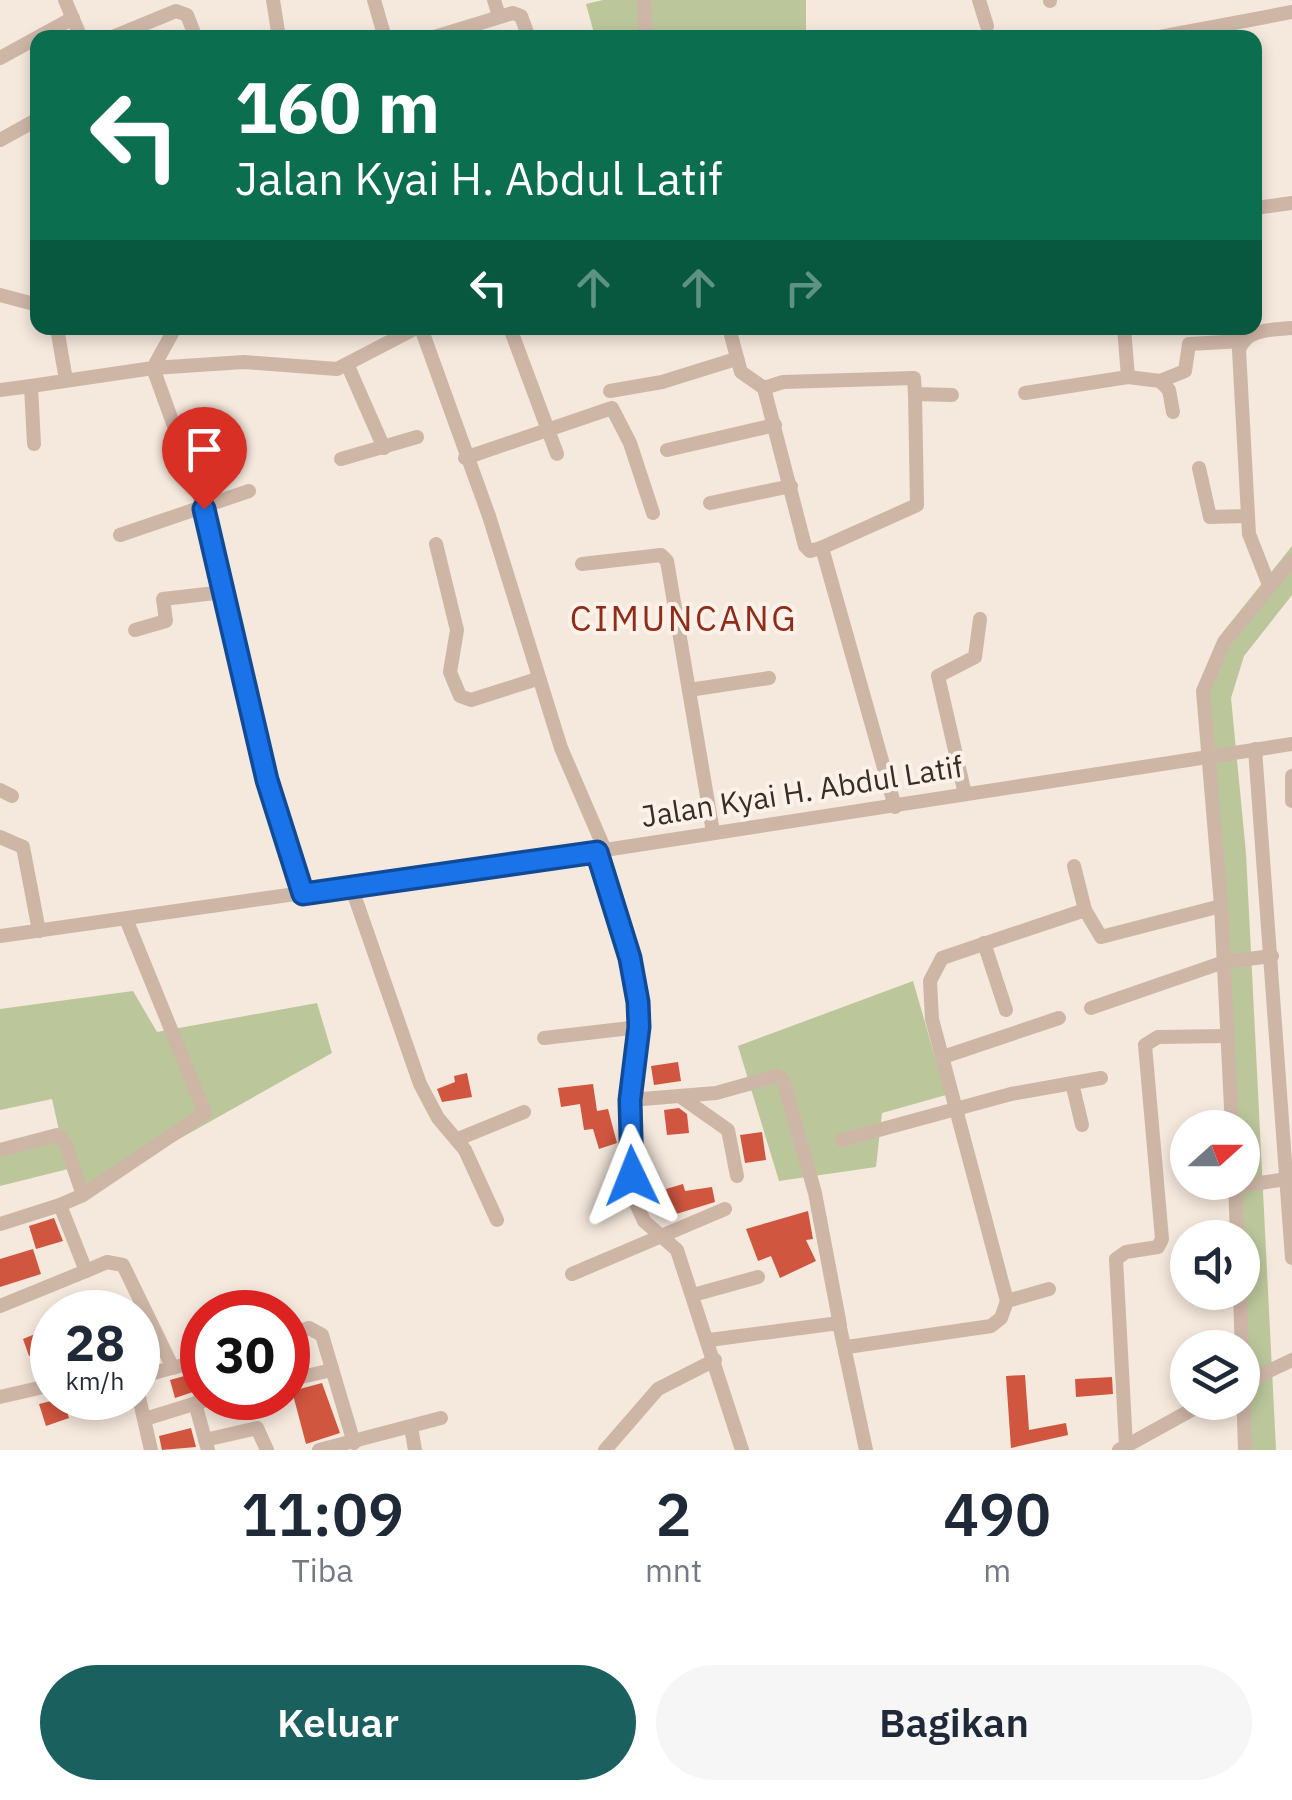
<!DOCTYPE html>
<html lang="id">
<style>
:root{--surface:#fff;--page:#f6f6f7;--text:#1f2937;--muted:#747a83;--accent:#19605f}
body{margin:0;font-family:"IBM Plex Sans",sans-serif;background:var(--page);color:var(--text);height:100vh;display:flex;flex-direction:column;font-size:38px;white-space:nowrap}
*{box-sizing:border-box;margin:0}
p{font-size:32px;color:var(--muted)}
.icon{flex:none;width:55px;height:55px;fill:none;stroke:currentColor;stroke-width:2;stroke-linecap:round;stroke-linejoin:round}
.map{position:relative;height:1450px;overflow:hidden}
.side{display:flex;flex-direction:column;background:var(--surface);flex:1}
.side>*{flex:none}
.guide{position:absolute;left:30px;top:30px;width:1232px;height:305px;border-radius:20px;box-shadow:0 5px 15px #0003;background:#0b6e4f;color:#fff;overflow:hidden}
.needle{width:65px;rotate:69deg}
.tools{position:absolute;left:1170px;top:1110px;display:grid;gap:20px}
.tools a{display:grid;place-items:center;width:90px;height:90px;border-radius:50%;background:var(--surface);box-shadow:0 5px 15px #0003;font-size:50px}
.speed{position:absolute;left:30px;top:1290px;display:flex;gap:20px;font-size:50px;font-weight:700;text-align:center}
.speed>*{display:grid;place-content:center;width:130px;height:130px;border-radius:50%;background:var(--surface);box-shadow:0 5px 15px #0003;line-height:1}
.speed small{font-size:25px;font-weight:400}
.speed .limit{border:15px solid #d22;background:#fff;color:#111}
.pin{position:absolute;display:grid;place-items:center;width:85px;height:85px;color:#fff;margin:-102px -42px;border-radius:50% 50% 50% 0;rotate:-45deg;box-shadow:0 0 10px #0007}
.pin .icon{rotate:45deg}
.me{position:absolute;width:110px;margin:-55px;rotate:358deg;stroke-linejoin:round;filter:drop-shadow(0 0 8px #0008)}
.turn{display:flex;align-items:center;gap:35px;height:210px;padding:0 40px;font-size:45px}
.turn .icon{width:130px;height:130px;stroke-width:2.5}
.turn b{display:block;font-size:70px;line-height:85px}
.lanes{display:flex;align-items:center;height:95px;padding:0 40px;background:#0003;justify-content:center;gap:50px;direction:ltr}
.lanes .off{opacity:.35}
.eta{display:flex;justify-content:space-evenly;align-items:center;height:170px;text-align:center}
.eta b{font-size:60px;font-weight:600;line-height:70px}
.action{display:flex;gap:20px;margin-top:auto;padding:20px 40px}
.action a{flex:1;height:115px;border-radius:60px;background:var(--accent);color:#fff;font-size:40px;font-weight:600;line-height:115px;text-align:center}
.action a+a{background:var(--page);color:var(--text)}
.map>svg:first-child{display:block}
</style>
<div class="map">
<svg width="1292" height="1450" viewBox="0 0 1292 1450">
<rect width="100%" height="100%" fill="#f5e8dd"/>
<g fill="#bbc69b">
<polygon points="603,0 806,0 806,36 595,37 586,4"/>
<polygon points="1292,546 1292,595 1244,656 1231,698 1246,853 1276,1450 1246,1450 1242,1238 1237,1237 1242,1128 1232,1127 1200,692 1223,632"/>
<polygon points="913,981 946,1095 882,1113 876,1167 779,1181 738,1046"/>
<polygon points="133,991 157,1032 317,1003 332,1053 83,1193 68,1169 0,1186 0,1154 60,1135 52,1099 0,1110 0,1009"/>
</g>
<g fill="#d1563f">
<polygon points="678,1062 681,1081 654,1085 651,1066"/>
<polygon points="467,1073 472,1097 442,1102 437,1089 455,1082 454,1076"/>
<polygon points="593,1084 597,1111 608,1109 617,1143 599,1149 593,1129 584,1130 580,1104 561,1107 558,1088"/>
<polygon points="679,1108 687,1114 689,1133 667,1135 664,1110"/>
<polygon points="762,1132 766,1160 745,1163 740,1135"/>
<polygon points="683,1184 685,1191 712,1187 715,1202 673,1215 666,1189"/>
<polygon points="808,1211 813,1239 806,1240 816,1261 780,1278 771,1256 758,1261 746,1229"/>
<polygon points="54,1218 63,1241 36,1249 29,1226"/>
<polygon points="33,1249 41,1274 0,1287 0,1259"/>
<polygon points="52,1327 52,1347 29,1356 23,1339"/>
<polygon points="202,1371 202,1389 175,1398 170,1380"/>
<polygon points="1025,1375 1029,1430 1066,1423 1068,1435 1011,1448 1006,1376"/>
<polygon points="1112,1377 1113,1394 1076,1397 1075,1379"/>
<polygon points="322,1383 340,1433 306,1444 292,1391"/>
<polygon points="63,1398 69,1418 46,1426 39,1404"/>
<polygon points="191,1428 196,1447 162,1450 159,1436"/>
</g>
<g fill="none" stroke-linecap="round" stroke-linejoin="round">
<g stroke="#ceb6a7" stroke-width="14">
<polyline points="65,0 81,38"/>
<polyline points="273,0 279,38"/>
<polyline points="374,0 385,38"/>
<polyline points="494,0 499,16"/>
<polyline points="644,0 646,38"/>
<polyline points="979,0 987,26"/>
<polyline points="1050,0 1050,1"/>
<polyline points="110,38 176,11 187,15 196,38"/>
<polyline points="431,38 513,13 521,16 529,38"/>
<polyline points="1154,38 1292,12"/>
<polyline points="0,58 73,18"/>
<polyline points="0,140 38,119"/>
<polyline points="1255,208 1292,203"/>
<polyline points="0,295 38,305"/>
<polyline points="57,328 66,380"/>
<polyline points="421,328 489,516 561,748 605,850"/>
<polyline points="510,328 557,454"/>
<polyline points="729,328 741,372 764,388 805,546 810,551 821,548 824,555 895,807"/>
<polyline points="1124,328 1128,377"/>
<polyline points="348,366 384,448"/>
<polyline points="1160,381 1185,371 1189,344 1242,341"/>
<polyline points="764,388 783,382 914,378 915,394 952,395"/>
<polyline points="0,390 31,386"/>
<polyline points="610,391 662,382 736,359"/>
<polyline points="1025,393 1128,377 1160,381 1169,390 1173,412"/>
<polyline points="34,444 31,386 153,368 175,328"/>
<polyline points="667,450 775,425"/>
<polyline points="465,458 612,408 630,443 653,513"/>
<polyline points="341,459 417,437"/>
<polyline points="1199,468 1210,517 1248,516"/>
<polyline points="710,503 791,486"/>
<polyline points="120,535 249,491"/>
<polyline points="436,544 457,630 450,672 460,696 471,700 537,679"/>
<polyline points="821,548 917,505 915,394"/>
<polyline points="582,564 661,555 667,561 713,832"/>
<path d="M1269 585 1249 534 1239 350C1246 328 1272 330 1292 328"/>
<polyline points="135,630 166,621 163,599 224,592"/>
<polyline points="689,690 769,678"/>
<polyline points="1255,749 1292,1258"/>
<polyline points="1292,776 1292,801"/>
<polyline points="0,790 12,796"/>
<polyline points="965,794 938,676 975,657 980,619"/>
<polyline points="0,837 23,847 39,931"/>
<polyline points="597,852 629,958 638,1003 630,1100 634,1199 644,1221 677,1250 742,1450"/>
<polyline points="1074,866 1085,910 1101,937 1221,906"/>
<polyline points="351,886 420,1084 438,1118 465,1150 497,1220"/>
<polyline points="303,893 267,780 204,509 153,368 244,362 337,369 416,328"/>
<polyline points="0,936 605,850 1292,744"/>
<polyline points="984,943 1006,1010"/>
<polyline points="1091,1008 1224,962 1272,956"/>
<polyline points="544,1038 639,1027"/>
<polyline points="943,1057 1059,1018"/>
<polyline points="1072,1083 1082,1125"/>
<polyline points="681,1097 728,1130 737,1176"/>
<polyline points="630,1100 716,1093 777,1076 783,1080 815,1193 840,1325"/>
<polyline points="1232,1128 1221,906 1203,691 1224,642 1292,560"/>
<polyline points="458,1139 524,1112"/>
<polyline points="842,1140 1011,1094 1101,1078"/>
<polyline points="0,1150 57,1135 65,1143 83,1195"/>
<polyline points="1235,1182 1237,1238"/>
<polyline points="1235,1187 1286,1179"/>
<polyline points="0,1224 60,1205"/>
<polyline points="86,1271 107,1262 123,1265 173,1368"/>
<polyline points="572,1274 725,1209"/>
<polyline points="1240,1292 1245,1450"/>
<polyline points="693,1295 758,1277"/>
<polyline points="1007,1301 932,1019 930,981 942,958 1085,910"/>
<polyline points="0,1306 86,1271 60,1205 83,1195 205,1113 126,919"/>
<polyline points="288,1335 309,1328 322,1335 354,1443"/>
<polyline points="709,1340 839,1323 866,1450"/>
<polyline points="847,1347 991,1326 1001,1318 1007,1301 1049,1289"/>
<polyline points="138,1377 202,1360"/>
<polyline points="288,1380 332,1370"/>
<polyline points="1242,1384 1292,1360"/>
<polyline points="138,1393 151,1450"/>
<polyline points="0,1397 52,1385"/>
<polyline points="195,1403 208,1450"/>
<polyline points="145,1419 213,1398"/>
<polyline points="411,1427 415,1450"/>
<polyline points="205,1440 257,1428 267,1450"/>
<polyline points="1126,1446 1116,1259 1126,1252 1158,1247 1162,1239 1145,1045 1158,1037 1228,1036"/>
<polyline points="319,1450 441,1418"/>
<polyline points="605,1450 658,1389 715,1360"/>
<polyline points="1119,1450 1206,1402"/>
</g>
</g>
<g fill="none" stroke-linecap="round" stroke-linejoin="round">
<g stroke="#114b97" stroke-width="25">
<polyline id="route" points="204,509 267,780 303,894 597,852 630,958 638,1002 639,1027 630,1100 632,1176"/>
</g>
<use href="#route" stroke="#1a73e8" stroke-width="18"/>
</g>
<g text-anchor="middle" stroke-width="8" stroke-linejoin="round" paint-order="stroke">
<g font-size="30" fill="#3a2d28" stroke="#fcf2ea">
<text transform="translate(802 792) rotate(-9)" y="10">Jalan Kyai H. Abdul Latif</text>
</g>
<g font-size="35" letter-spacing="2.5" fill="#922c19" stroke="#fcf2ea">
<text x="684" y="631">CIMUNCANG</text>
</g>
</g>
</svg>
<div class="tools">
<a><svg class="needle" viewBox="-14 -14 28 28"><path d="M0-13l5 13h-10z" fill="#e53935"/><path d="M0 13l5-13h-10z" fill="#747a83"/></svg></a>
<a><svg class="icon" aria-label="sound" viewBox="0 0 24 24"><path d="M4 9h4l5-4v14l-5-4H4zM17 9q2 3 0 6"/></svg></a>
<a><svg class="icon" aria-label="layers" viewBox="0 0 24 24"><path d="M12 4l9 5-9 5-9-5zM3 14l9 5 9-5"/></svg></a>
</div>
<div class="speed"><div>28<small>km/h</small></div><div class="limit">30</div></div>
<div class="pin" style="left:204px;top:509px;background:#d93025"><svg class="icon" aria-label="arrive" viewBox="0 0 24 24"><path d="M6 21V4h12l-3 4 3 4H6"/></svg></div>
<svg class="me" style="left:632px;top:1176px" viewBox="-20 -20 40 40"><path d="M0-17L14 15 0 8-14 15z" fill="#1a73e8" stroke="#fff" stroke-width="4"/></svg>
<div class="guide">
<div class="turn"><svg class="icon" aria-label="left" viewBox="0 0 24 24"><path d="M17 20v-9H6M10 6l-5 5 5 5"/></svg><div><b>160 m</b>Jalan Kyai H. Abdul Latif</div></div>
<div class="lanes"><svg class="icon" aria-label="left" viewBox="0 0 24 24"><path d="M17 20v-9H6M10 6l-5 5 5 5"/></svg><svg class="icon off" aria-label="ahead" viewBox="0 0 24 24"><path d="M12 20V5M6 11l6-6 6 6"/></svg><svg class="icon off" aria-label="ahead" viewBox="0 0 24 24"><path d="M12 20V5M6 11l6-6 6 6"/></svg><svg class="icon off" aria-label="right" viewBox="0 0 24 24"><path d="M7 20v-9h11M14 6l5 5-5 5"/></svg></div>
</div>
</div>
<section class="side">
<div class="eta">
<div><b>11:09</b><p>Tiba</p></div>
<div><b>2</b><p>mnt</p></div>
<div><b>490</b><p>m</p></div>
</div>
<div class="action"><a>Keluar</a><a>Bagikan</a></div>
</section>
